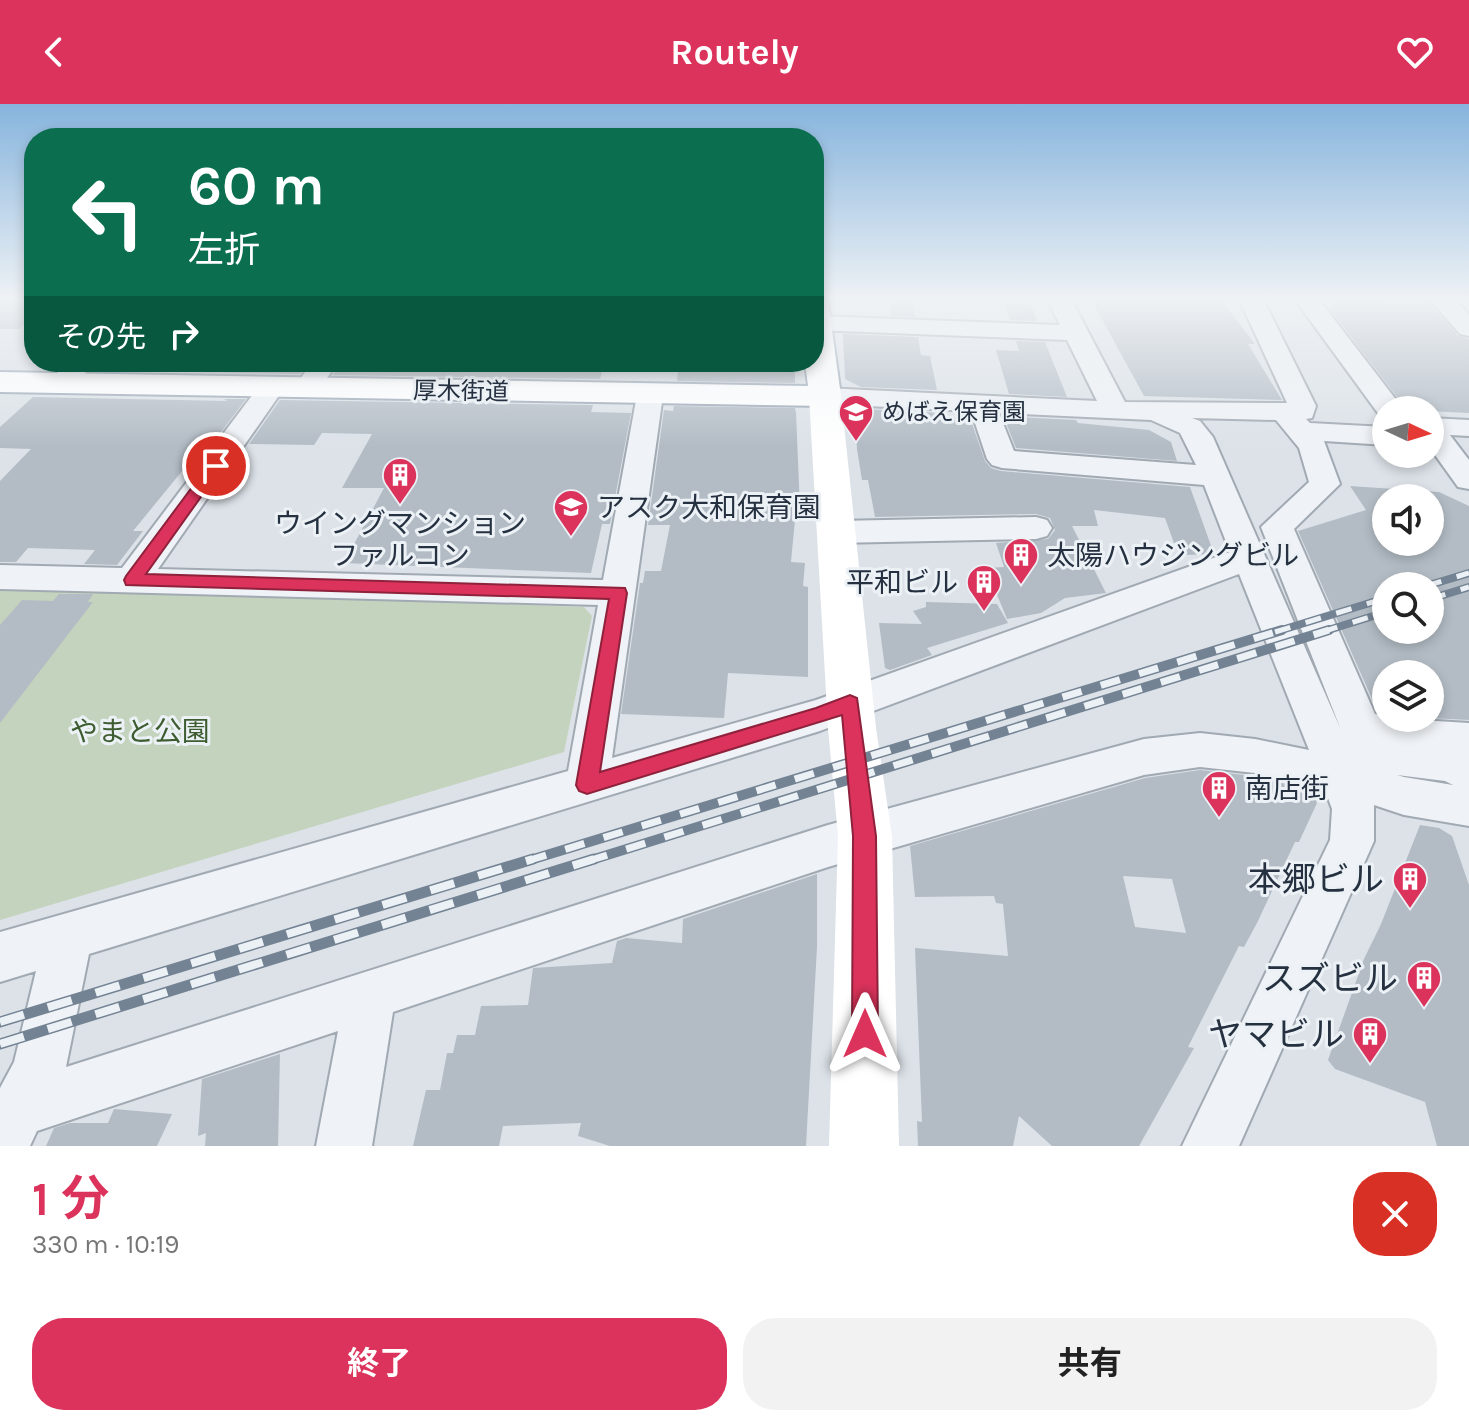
<!DOCTYPE html>
<html lang="ja">
<meta charset="utf-8">
<style>
:root{--surface:#fff;--page:#f2f2f2;--text:#222;--muted:#767676;--accent:#db335b}
body{margin:0;font-family:Karla,"Noto Sans JP",sans-serif;background:var(--page);color:var(--text);height:100vh;display:flex;flex-direction:column;font-size:30px;white-space:nowrap}
*{box-sizing:border-box;margin:0}
p{font-size:26px;color:var(--muted)}
.icon{flex:none;width:44px;height:44px;fill:none;stroke:currentColor;stroke-width:2;stroke-linecap:round;stroke-linejoin:round}
.map{position:relative;height:1042px;overflow:hidden}
.panel{display:flex;flex-direction:column;background:var(--surface);flex:1}
.panel>*{flex:none}
.hud{position:absolute;left:24px;top:24px;width:800px;height:244px;border-radius:32px;box-shadow:0 4px 12px #0003;background:#0b6e4f;color:#fff;overflow:hidden}
.needle{width:52px;rotate:94deg}
.buttons{position:absolute;left:1372px;top:292px;display:grid;gap:16px}
.buttons a{display:grid;place-items:center;width:72px;height:72px;border-radius:50%;background:var(--surface);box-shadow:0 4px 12px #0003;font-size:40px}
.pin{position:absolute;display:grid;place-items:center;width:68px;height:68px;color:#fff;margin:-34px;border:4px solid #fff;border-radius:50%;box-shadow:0 2px 8px #0007}
.me{position:absolute;width:88px;margin:-44px;rotate:0deg;stroke-linejoin:round;filter:drop-shadow(0 0 6px #0008)}
.turn{display:flex;align-items:center;gap:28px;height:168px;padding:0 32px;font-size:36px}
.turn .icon{width:104px;height:104px;stroke-width:2.5}
.turn b{display:block;font-size:56px;line-height:68px}
.then{display:flex;align-items:center;height:76px;padding:0 32px;background:#0003;gap:16px;font-size:30px}
.round{display:grid;place-items:center;flex:none;width:84px;height:84px;border-radius:32px;background:var(--page)}
.summary{display:flex;align-items:center;justify-content:space-between;height:136px;padding:0 32px}
h1{font-size:48px;font-weight:700;line-height:60px;color:var(--accent)}
.action{display:flex;gap:16px;margin-top:auto;padding:16px 32px}
.action a{flex:1;height:92px;border-radius:32px;background:var(--accent);color:#fff;font-size:32px;font-weight:700;line-height:92px;text-align:center}
.action a+a{background:var(--page);color:var(--text)}
header{display:flex;justify-content:space-between;align-items:center;height:104px;padding:0 32px;background:var(--accent);color:#fff;font-size:36px;font-weight:700}
.map>svg:first-child{display:block}
</style>
<header><svg class="icon" aria-label="back" viewBox="0 0 24 24"><path d="M15 5l-7 7 7 7"/></svg>Routely<svg class="icon" aria-label="heart" viewBox="0 0 24 24"><path d="M12 20l-8-8c-3-5 5-10 8-4 3-6 11-1 8 4z"/></svg></header>
<div class="map">
<svg width="1469" height="1042" viewBox="0 0 1469 1042">
<rect width="100%" height="100%" fill="#dce2e8"/>
<polygon fill="#c4d3bd" points="0,482 584,503 592,512 564,648 0,816"/>
<g fill="#b3bcc5" fill-rule="evenodd">
<polygon points="0,197 34,197 34,212 19,225 0,225"/>
<polygon points="890,197 913,197 915,213 891,212"/>
<polygon points="1092,197 1222,197 1255,240 1248,240 1282,296 1144,292"/>
<polygon points="1328,197 1429,198 1458,232 1469,235 1469,309 1407,306 1329,204 1333,204"/>
<polygon points="1004,199 1031,200 1037,217 1010,216"/>
<polygon points="843,230 918,233 921,251 930,252 937,286 861,283 845,275"/>
<polygon points="1016,237 1045,238 1067,293 1009,290 996,246 1019,247"/>
<polygon points="186,258 308,258 300,270 197,268"/>
<polygon points="341,258 605,258 600,275 333,271"/>
<polygon points="679,258 759,261 759,258 795,258 795,279 677,277"/>
<polygon points="33,293 227,297 224,295 246,295 196,361 187,361 133,427 143,427 117,461 84,460 95,446 28,444 16,458 0,458 0,377 31,345 0,344 0,323"/>
<polygon points="280,296 593,301 591,308 631,309 610,420 602,420 591,469 344,459 384,384 342,384 372,330 322,329 314,341 249,340"/>
<polygon points="674,302 795,304 796,309 800,405 796,405 791,458 805,459 803,482 808,483 808,573 728,569 724,614 621,610 640,479 643,479 645,467 661,467 670,421 648,421 664,306 673,307"/>
<polygon points="863,305 942,309 943,313 970,314 985,357 991,364 1001,367 1190,383 1214,450 1184,451 1180,439 1174,439 1165,414 1094,406 1098,422 1072,422 1106,489 1065,494 1041,509 1007,515 986,464 1004,463 996,439 1048,435 1055,426 1050,414 1036,410 875,413 868,376 862,376 857,345 855,315"/>
<polygon points="1016,313 1076,316 1078,319 1149,326 1171,338 1177,357 1016,344 1005,316 1017,316"/>
<path d="M1350 382 1439 388 1469 402V616L1430 614V570H1386V608L1376 604 1298 427 1366 406ZM1386 394H1430V438H1386ZM1386 482H1430V526H1386Z"/>
<polygon points="59,490 93,490 88,498 93,498 0,619 0,521 22,496 53,497"/>
<polygon points="926,498 997,500 1008,519 927,544 932,551 890,566 885,564 879,519 922,520 913,507 926,503"/>
<path d="M1200 666 1254 672 1311 686 1317 699 1299 738H1295L1257 819 1244 843 1239 842 1188 943 1194 944 1139 1042H1052L1019 1012 1013 1042H918L917 1017 922 1018 915 844 1008 852 1003 800 996 799 994 792 915 793 910 742 1145 674ZM1123 772 1172 775 1186 829 1135 823Z"/>
<polygon points="1420,721 1439,724 1452,732 1469,781 1469,1042 1437,1042 1425,998 1335,965 1328,956 1364,855 1381,820"/>
<polygon points="817,770 817,843 806,1042 610,1042 578,1032 581,1019 503,1022 499,1042 413,1042 426,986 440,986 447,949 453,949 457,931 475,931 481,902 528,901 533,864 612,859 617,837 626,834 682,839 683,815"/>
<polygon points="280,950 278,1042 205,1042 206,1029 198,1032 202,975"/>
<polygon points="114,1005 172,1010 157,1042 46,1042 54,1024 70,1019 108,1019"/>
</g>
<g fill="none" stroke-linecap="round" stroke-linejoin="round">
<g stroke="#a1a9b2" stroke-width="4">
<g id="street">
<path d="M1048 197H1072L1125 298 1287 299 1240 197H1264L1316 302 1312 314 1306 315 1310 319 1386 323V341L1324 337 1340 380 1294 425 1375 610 1386 611V614L1469 619V722L1404 711 1374 701V737L1239 1042H1182L1330 736 1332 705 1325 686 1255 669 1200 663 1144 671 828 763 393 908 372 1042H316L338 927 37 1027 30 1042H0V984L14 958 36 867 0 878V828L568 667 598 501 0 485V461L122 464 263 277H281L285 283 158 465 603 476 637 291 640 285H660L663 291 612 654 816 596 1230 448 1204 381 1002 364 992 361 987 355 971 307 825 300 815 298 812 292 815 286 825 284 1097 297 1067 236 814 226 816 212 1060 221ZM999 309 1151 316 1180 329 1196 361 1014 347ZM1192 314 1276 316 1299 344 1309 378 1261 423 1341 626 1213 333 1200 317ZM1239 470 1309 646 1255 635 1200 629 1144 635 828 721 66 963 89 850 820 627ZM1397 671 1445 677 1453 681 1404 673Z"/>
<polygon points="1296,197 1320,197 1404,306 1386,306 1386,313 1380,312"/>
<polygon points="1431,197 1456,197 1469,211 1469,232 1460,230"/>
<polygon points="68,258 96,258 68,286 50,286 46,280"/>
<polygon points="312,258 338,258 316,290 298,290 294,284"/>
<polygon points="1430,314 1469,316 1469,332 1450,331 1469,356 1469,385 1458,383 1430,344"/>
<polygon points="1036,413 1047,416 1052,424 1047,432 1036,435 836,439 825,436 820,428 825,420 836,417"/>
</g>
</g>
<g stroke="#9ba7b5" stroke-width="4">
<polygon id="primary" points="814,197 828,197 841,292 837,299 825,302 0,288 0,268 808,282 805,258 814,258"/>
</g>
<use href="#street" fill="#eff2f6" fill-rule="evenodd"/>
<polygon fill="#fff" fill-rule="evenodd" points="825,282 837,285 841,292 876,624 892,732 899,1042 829,1042 838,732 828,624 809,292 813,285"/>
<use href="#primary" fill="#fff" fill-rule="evenodd"/>
<g stroke="#748393" stroke-width="8">
<g id="rail-far2">
<polyline points="1426,482 1469,469"/>
<polyline points="1430,495 1469,483"/>
<polyline points="1275,528 1386,494"/>
<polyline points="1322,528 1386,508"/>
</g>
</g>
<g stroke="#748393" stroke-width="10">
<g id="rail-far1">
<polyline points="527,757 1282,526"/>
<polyline points="588,757 1329,526"/>
</g>
</g>
<g stroke="#748393" stroke-width="11">
<g id="rail">
<polyline points="0,918 533,755"/>
<polyline points="0,940 594,755"/>
</g>
</g>
<use href="#rail-far2" stroke="#ecf1f6" stroke-width="5" stroke-dasharray="16" stroke-linecap="butt"/>
<use href="#rail-far1" stroke="#ecf1f6" stroke-width="7" stroke-dasharray="20" stroke-linecap="butt"/>
<use href="#rail" stroke="#ecf1f6" stroke-width="8" stroke-dasharray="25" stroke-linecap="butt"/>
</g>
<linearGradient id="sky" x2="0" y2="1"><stop stop-color="#86b4dd"/><stop offset="0.57" stop-color="#eff2f5"/><stop offset="1" stop-color="#eff2f5" stop-opacity="0"/></linearGradient>
<rect width="1469" height="343" fill="url(#sky)"/>
<polygon fill="#db335b" stroke="#8e213b" stroke-width="2" points="216,357 223,362 146,470 625,484 627,489 600,668 816,604 850,591 857,594 876,732 878,930 874,939 865,943 855,939 852,930 853,732 842,611 587,690 579,687 576,681 609,495 126,481 124,476 126,472 210,359"/>
<defs>
<g id="school-pin" transform="scale(1.8)"><path d="M0 17L-7.5 6A9.5 9.5 0 1 1 7.5 6Z" fill="#db335b" stroke="#ecf1f6"/><path d="M0-5L7-2L0 1L-7-2ZM-4 1L0 2.5L4 1V4Q0 6-4 4Z" fill="#fff"/></g>
<g id="building-pin" transform="scale(1.8)"><path d="M0 17L-7.5 6A9.5 9.5 0 1 1 7.5 6Z" fill="#db335b" stroke="#ecf1f6"/><path d="M-4-6H4V6H1V3H-1V6H-4ZM-2.5-4.3h1.7v1.8h-1.7ZM.8-4.3h1.7v1.8H.8ZM-2.5-1h1.7V.8h-1.7ZM.8-1h1.7V.8H.8Z" fill="#fff"/></g>
</defs>
<g fill-rule="evenodd">
<use href="#school-pin" x="856" y="308"/>
<use href="#building-pin" x="400" y="371"/>
<use href="#school-pin" x="571" y="403"/>
<use href="#building-pin" x="1021" y="451"/>
<use href="#building-pin" x="984" y="478"/>
<use href="#building-pin" x="1219" y="684"/>
<use href="#building-pin" x="1410" y="775"/>
<use href="#building-pin" x="1424" y="874"/>
<use href="#building-pin" x="1370" y="930"/>
</g>
<g text-anchor="middle" stroke-width="6" stroke-linejoin="round" paint-order="stroke">
<g font-size="24" fill="#253140" stroke="#ecf1f6">
<text transform="translate(461 287) rotate(1)" y="8">厚木街道</text>
</g>
<g font-size="24" fill="#253140" stroke="#ecf1f6" text-anchor="start">
<text x="882" y="316">めばえ保育園</text>
</g>
<g font-size="28" fill="#253140" stroke="#ecf1f6" text-anchor="start">
<text x="597" y="413">アスク大和保育園</text>
<text x="400" y="429" text-anchor="middle">ウイングマンション<tspan x="400" dy="32">ファルコン</tspan></text>
<text x="1047" y="461">太陽ハウジングビル</text>
<text x="958" y="488" text-anchor="end">平和ビル</text>
<text x="1245" y="694">南店街</text>
</g>
<g font-size="28" fill="#3d5d30" stroke="#ecf1f6">
<text x="140" y="637">やまと公園</text>
</g>
<g font-size="34" fill="#253140" stroke="#ecf1f6" text-anchor="end">
<text x="1384" y="787">本郷ビル</text>
<text x="1398" y="886">スズビル</text>
<text x="1344" y="942">ヤマビル</text>
</g>
</g>
</svg>
<div class="buttons">
<a><svg class="needle" viewBox="-14 -14 28 28"><path d="M0-13l5 13h-10z" fill="#e53935"/><path d="M0 13l5-13h-10z" fill="#767676"/></svg></a>
<a><svg class="icon" aria-label="sound" viewBox="0 0 24 24"><path d="M4 9h4l5-4v14l-5-4H4zM17 9q2 3 0 6"/></svg></a>
<a><svg class="icon" aria-label="search" viewBox="0 0 24 24"><circle cx="10" cy="10" r="6"/><path d="M15 15l6 6"/></svg></a>
<a><svg class="icon" aria-label="layers" viewBox="0 0 24 24"><path d="M12 4l9 5-9 5-9-5zM3 14l9 5 9-5"/></svg></a>
</div>
<div class="pin" style="left:216px;top:362px;background:#d93025"><svg class="icon" aria-label="arrive" viewBox="0 0 24 24"><path d="M6 21V4h12l-3 4 3 4H6"/></svg></div>
<svg class="me" style="left:865px;top:930px" viewBox="-20 -20 40 40"><path d="M0-17L14 15 0 8-14 15z" fill="#db335b" stroke="#fff" stroke-width="4"/></svg>
<div class="hud">
<div class="turn"><svg class="icon" aria-label="left" viewBox="0 0 24 24"><path d="M17 20v-9H6M10 6l-5 5 5 5"/></svg><div><b>60 m</b>左折</div></div>
<div class="then">その先<svg class="icon" aria-label="right" viewBox="0 0 24 24"><path d="M7 20v-9h11M14 6l5 5-5 5"/></svg></div>
</div>
</div>
<section class="panel">
<div class="summary"><div><h1>1 分</h1><p>330 m · 10:19</p></div><a class="round" style="background:#d93025;color:#fff"><svg class="icon" aria-label="close" viewBox="0 0 24 24"><path d="M6 6l12 12M18 6L6 18"/></svg></a></div>
<div class="action"><a>終了</a><a>共有</a></div>
</section>
